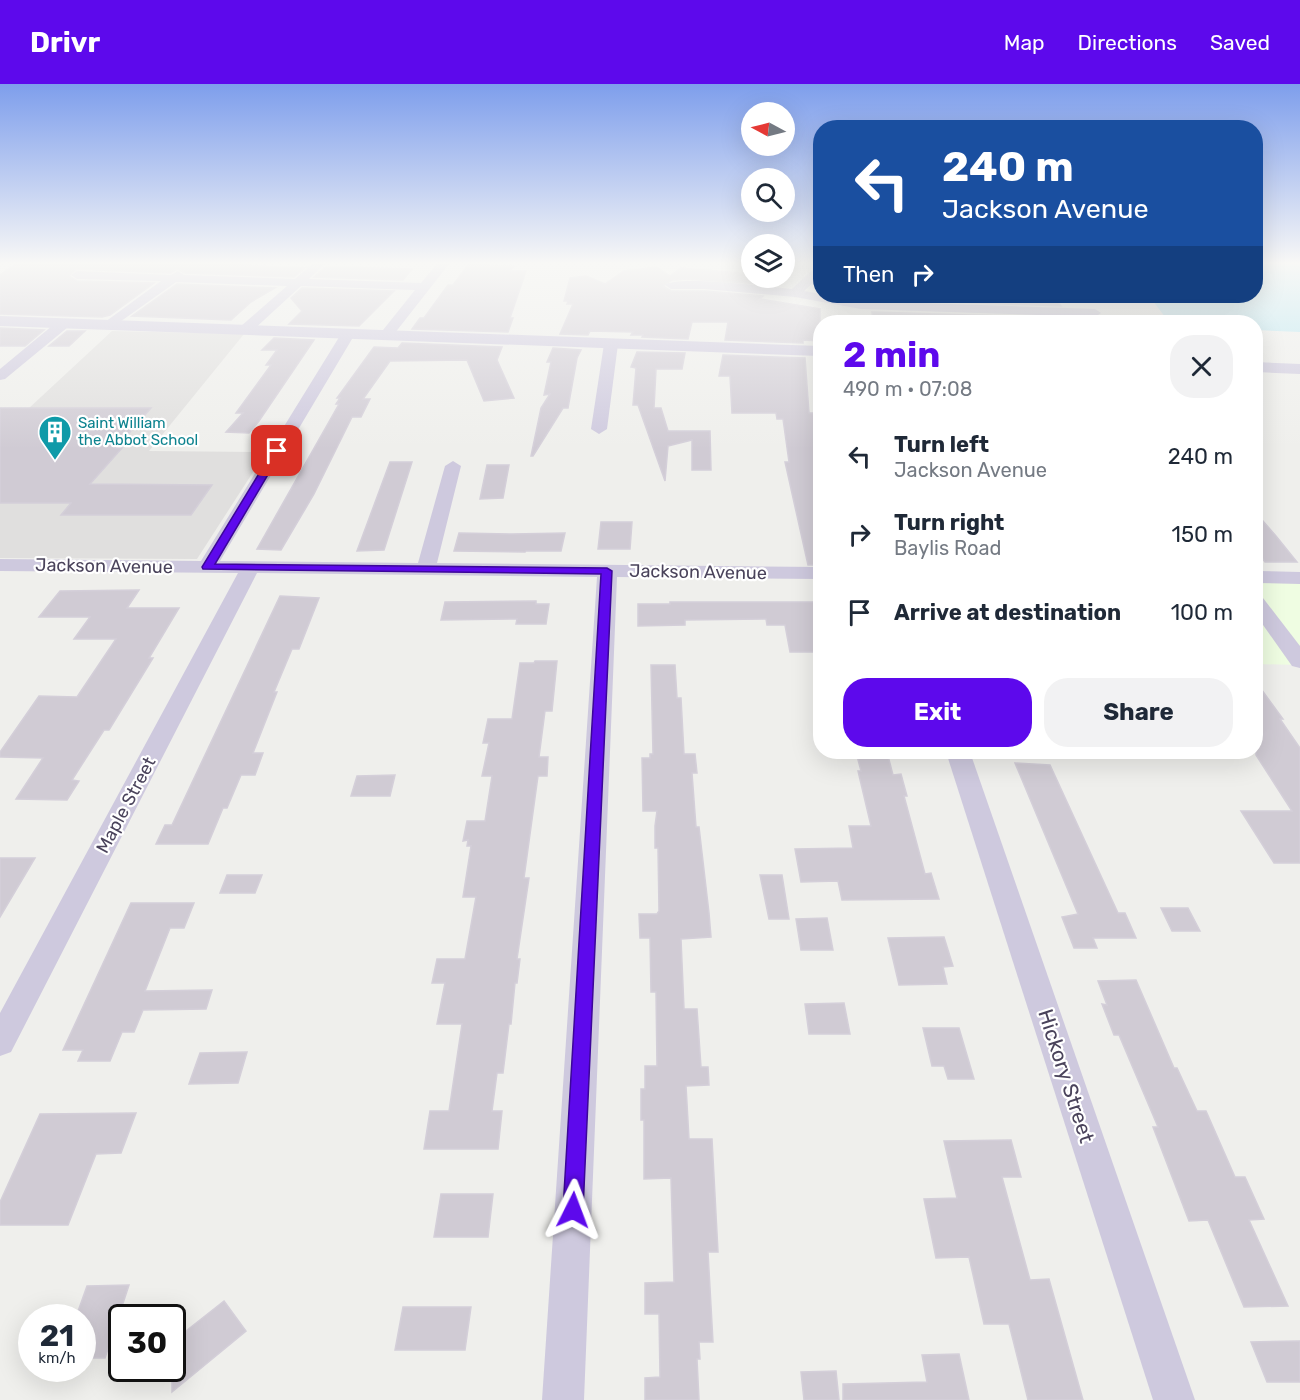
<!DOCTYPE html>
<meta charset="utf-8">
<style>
:root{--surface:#fff;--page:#f2f2f3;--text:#1f2937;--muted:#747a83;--accent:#5d09ec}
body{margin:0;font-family:Rubik,sans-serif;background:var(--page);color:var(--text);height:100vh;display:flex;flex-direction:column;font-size:22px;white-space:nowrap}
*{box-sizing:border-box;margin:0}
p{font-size:20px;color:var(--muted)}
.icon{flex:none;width:33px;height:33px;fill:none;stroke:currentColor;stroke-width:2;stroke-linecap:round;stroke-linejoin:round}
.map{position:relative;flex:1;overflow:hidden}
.panel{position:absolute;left:813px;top:231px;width:450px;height:444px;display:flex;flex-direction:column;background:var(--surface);border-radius:24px;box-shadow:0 6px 24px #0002}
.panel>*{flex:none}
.guide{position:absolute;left:813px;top:36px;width:450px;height:183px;border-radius:24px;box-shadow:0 6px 24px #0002;background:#1a4fa0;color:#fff;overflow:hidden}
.needle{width:39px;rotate:277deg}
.buttons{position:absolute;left:741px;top:18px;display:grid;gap:12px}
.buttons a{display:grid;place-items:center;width:54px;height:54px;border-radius:50%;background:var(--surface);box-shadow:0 6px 24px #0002;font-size:30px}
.speed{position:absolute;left:18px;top:1220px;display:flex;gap:12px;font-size:30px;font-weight:700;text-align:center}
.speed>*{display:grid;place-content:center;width:78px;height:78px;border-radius:50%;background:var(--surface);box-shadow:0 6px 24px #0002;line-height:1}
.speed small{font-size:15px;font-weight:400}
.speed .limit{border:3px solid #111;border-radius:9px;background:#fff;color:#111}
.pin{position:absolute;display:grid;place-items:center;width:51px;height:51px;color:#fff;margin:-26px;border-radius:12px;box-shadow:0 3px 9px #0006}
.me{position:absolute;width:66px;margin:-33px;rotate:3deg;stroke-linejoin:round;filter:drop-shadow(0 0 4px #0008)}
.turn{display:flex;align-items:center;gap:21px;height:126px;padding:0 30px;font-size:27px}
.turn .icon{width:78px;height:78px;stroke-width:2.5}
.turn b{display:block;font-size:42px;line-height:51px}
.then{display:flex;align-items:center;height:57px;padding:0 30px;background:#0003;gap:12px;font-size:22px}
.round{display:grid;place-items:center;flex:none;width:63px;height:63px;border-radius:24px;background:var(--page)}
.summary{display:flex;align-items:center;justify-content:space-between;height:102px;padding:0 30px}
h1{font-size:36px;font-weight:700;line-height:45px;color:var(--accent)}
.action{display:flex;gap:12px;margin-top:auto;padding:12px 30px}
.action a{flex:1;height:69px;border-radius:24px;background:var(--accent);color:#fff;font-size:24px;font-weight:700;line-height:69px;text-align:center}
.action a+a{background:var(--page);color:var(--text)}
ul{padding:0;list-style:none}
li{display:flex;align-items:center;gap:18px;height:78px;padding:0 30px}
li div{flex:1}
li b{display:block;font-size:22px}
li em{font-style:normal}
header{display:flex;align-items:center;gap:36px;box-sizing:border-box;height:84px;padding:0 30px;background:var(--accent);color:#fff}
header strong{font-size:28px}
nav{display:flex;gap:33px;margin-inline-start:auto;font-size:21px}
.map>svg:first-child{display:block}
</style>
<header>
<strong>Drivr</strong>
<nav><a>Map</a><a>Directions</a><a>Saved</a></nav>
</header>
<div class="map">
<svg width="1300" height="1316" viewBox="0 0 1300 1316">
<rect width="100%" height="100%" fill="#efefec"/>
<polygon fill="#effde2" points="1256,495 1300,495 1300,583 1298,581 1256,580"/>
<polygon fill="#e0dfde" points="112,247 244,250 149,367 266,368 197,475 0,474 0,351"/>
<polygon fill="#b5e6f2" points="1256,180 1300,180 1300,248 1256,246 1256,238 1169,238 1149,212 1256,212"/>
<g fill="#d0cbd4" stroke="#d4cfd9" stroke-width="1.5">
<polygon points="15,180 213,180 305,184 294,193 185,189 177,185 170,189 76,185 69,192 77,197 154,199 110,231 102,233 0,230 0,191"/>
<polygon points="468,181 514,182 510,187 526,187 510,234 513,234 508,248 412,245 420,234 424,234 448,201 453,201"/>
<polygon points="335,183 412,185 403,196 314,193 324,184"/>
<polygon points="657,183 670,192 681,184 752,190 752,194 785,193 776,201 687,195 672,196 663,202 671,207 705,207 763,212 760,215 820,225 820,257 803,256 803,259 725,256 728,238 692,238 688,255 642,253 643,251 631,251 633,248 590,247 588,251 560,250 573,220 567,220 568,217 564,217 570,194 586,192 605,200 624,187"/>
<polygon points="177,200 275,204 251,218 231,236 132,232"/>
<polygon points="302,204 394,207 359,242 289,240 302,227 291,214"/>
<polygon points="871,212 1053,212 1061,222 871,215"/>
<polygon points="872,228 1068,234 1070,238 883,238 883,236 873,235"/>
<polygon points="0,244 44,246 25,262 0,262"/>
<polygon points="67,247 85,247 69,262 49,262"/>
<polygon points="274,254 314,256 259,337 249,349 226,348 243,329 236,329 271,281 266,281 277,266 262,266"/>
<polygon points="402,259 502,263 497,276 514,314 484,317 467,276 390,277 363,315 370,315 361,333 352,333 314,410 281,466 257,465 339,320 336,320 340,314 337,314 374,263 398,264"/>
<polygon points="553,264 581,266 577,274 568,324 563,324 533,372 531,372 541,324 550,310 544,311 551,278 547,278"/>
<polygon points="637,268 685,269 682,285 656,285 654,324 661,324 668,347 710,347 711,386 692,386 692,356 668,362 665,397 638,321 633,321 636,284 631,283"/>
<polygon points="723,271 805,274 809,329 813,329 820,364 820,481 808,481 785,378 789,378 783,335 777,335 776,329 732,329 730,292 719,292"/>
<polygon points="0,324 151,324 116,364 122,364 90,400 212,401 191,431 61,431 71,419 0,419"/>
<polygon points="390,378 412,378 384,466 357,467"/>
<polygon points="487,381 509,381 503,414 480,415"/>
<polygon points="1256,429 1276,452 1297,478 1265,478 1256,465"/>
<polygon points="601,438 632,438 630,465 598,465"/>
<polygon points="459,449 512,450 565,449 561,467 526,467 525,468 454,467"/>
<polygon points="139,506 127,524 179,524 149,574 153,574 109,646 104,646 72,696 79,697 67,716 16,715 43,674 0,673 0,668 39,612 77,613 116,555 74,555 90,533 39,533 60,507"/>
<polygon points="280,512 319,514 299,565 292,565 274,608 277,608 253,669 263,669 255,691 241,691 227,724 223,724 208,760 156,760 165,741 172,741"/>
<polygon points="536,517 536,520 549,520 546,540 516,540 517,535 441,536 445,518"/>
<polygon points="670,518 820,518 820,568 790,568 785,541 767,541 766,535 685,536 685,541 638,542 638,520 670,520"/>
<polygon points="535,577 557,577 552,627 545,627 539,673 548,673 547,692 538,692 524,794 529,794 517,875 520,875 517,899 515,899 511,940 509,940 503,989 497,989 492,1027 502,1027 498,1065 424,1065 430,1027 449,1027 462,940 437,940 445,899 432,899 437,875 465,875 476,813 463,813 471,762 467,762 468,756 463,757 467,737 485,737 492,692 482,692 489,659 483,659 488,635 512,635 520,579 534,579"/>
<polygon points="651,581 675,581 677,614 681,614 684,670 695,670 697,689 692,689 696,743 699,743 709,829 711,853 681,855 684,925 697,925 701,983 708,983 709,1001 686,1002 689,1055 712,1055 718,1168 708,1168 713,1258 699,1258 700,1275 697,1275 699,1316 645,1316 645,1294 660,1293 659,1230 645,1230 645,1199 674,1198 671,1094 644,1095 644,1036 641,1036 641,1005 645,1005 645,982 657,982 656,908 651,908 650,854 640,854 639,830 657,830 659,827 658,764 655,764 655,742 657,727 643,727 642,674 650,674 650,670 653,670"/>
<polygon points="1256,598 1283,635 1280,635 1300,664 1300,779 1274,779 1241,727 1292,727 1256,671"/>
<polygon points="856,668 887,668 893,691 901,690 907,712 904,712 925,790 931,789 939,815 842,816 838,797 801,798 795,765 853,764 849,742 871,742 858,687 861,687"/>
<polygon points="1015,679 1050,681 1118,829 1125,829 1136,854 1093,854 1097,864 1074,864 1062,833 1078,830"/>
<polygon points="395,691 390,712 351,712 357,692"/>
<polygon points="0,774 35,774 0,833"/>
<polygon points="227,791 262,791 255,809 220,809"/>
<polygon points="760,791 782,791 789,835 769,835"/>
<polygon points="131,819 194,819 184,844 170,844 145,907 212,906 206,925 143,926 134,948 122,948 110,977 78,977 83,966 63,966"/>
<polygon points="1161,824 1188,824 1200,847 1172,847"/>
<polygon points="827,834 833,866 801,866 796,835"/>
<polygon points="944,853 953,882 943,883 947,900 899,901 888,854"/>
<polygon points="1136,896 1174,984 1177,984 1197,1027 1206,1027 1235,1093 1245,1093 1264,1135 1249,1136 1288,1222 1244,1223 1208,1136 1189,1137 1153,1043 1158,1043 1119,951 1114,951 1102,920 1107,921 1098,897"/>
<polygon points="844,919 850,950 809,950 805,920"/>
<polygon points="923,944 959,944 974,995 948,995 944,982 932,982"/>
<polygon points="247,968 238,999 189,1000 200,969"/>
<polygon points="136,1029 121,1069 96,1070 68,1141 0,1141 0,1118 40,1030"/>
<polygon points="1011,1056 1021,1093 1002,1093 1030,1196 1049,1195 1083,1316 1028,1316 1009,1240 984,1240 969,1173 936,1174 924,1115 957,1114 944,1057"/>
<polygon points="441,1110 493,1110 488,1153 434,1153"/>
<polygon points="129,1201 105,1274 82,1274 82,1233 76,1233 87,1202"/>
<polygon points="224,1217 246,1247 172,1308 172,1258"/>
<polygon points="403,1223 471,1223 465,1266 395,1266"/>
<polygon points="1300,1257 1300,1298 1267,1298 1251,1258"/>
<polygon points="959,1270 969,1316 843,1316 843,1300 927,1298 922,1271"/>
<polygon points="836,1287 839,1316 804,1316 801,1288"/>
</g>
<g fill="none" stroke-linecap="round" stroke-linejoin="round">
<g fill="#cec9de" fill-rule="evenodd">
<polygon points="312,180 325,180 309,195 421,199 437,180 449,180 391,254 386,255 379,251 415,206 301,202 250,249 245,250 238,246 240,243 287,202 176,198 110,245 105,244 103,241 105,238 161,197 77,195 71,191 77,187 171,191 178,187 184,191 295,195"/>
<path d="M820 184V192L804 207 861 217 1095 225 1101 229 1095 233 861 225 795 213 705 205H671L665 201C677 191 771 203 792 205L811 187Z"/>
<polygon points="63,236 70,240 68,243 5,295 0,296 0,285 58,237"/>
<polygon points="348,246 355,250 220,477 418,479 445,382 453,377 461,382 437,479 820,483 820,495 617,493 584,1316 542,1316 597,493 257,489 11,968 0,972 0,929 238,489 0,487 0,475 201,477 341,250"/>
<polygon points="611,256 618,260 607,345 599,350 591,345 604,260"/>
<polygon points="1256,487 1300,488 1300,500 1256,499"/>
<polygon points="1256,512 1263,514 1300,562 1300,584 1292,582 1256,531"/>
<polygon points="946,668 970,668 1195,1316 1153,1316"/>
</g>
<g fill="#cec9de" fill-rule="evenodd">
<polygon points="0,232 820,262 820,272 0,242"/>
<polygon points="1256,278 1300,280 1300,290 1256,288"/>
</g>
</g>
<linearGradient id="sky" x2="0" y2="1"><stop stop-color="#7e9eec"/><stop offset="0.49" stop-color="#f8f8f6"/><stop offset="1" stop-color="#f8f8f6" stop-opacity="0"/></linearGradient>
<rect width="1300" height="365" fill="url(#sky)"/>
<polygon fill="#5d09ec" stroke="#3c0699" stroke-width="1.5" points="274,365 282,367 215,480 607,484 612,487 583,1126 580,1133 573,1136 566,1133 563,1126 601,490 203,485 202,483"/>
<defs>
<g id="building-pin" transform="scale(1.725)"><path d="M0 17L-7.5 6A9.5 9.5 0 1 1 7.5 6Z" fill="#0f9aa8" stroke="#fff"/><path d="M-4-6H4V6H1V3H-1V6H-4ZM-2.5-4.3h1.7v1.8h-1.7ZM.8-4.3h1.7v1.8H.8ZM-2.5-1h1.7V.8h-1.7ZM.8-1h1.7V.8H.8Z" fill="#fff"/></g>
</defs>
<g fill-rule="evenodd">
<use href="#building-pin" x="55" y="348"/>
</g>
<g text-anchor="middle" stroke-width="4.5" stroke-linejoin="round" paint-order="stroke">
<g font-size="15" fill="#0d838f" stroke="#fff" text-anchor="start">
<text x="78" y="344">Saint William<tspan x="78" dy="17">the Abbot School</tspan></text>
</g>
<g font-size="18" fill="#4a435b" stroke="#fff">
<text transform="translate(104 482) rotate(1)" y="6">Jackson Avenue</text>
<text transform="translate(698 488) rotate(1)" y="6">Jackson Avenue</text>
<text transform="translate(126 721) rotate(-62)" y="6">Maple Street</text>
</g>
<g font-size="21" fill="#4a435b" stroke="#fff">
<text transform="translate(1066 992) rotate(72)" y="7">Hickory Street</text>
</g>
</g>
</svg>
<div class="buttons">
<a><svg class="needle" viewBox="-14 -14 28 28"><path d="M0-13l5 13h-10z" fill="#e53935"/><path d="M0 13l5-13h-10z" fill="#747a83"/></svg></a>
<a><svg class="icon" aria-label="search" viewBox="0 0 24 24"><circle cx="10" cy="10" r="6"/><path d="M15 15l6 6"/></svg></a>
<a><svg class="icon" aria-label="layers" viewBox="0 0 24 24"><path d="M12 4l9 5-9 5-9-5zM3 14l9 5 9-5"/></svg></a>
</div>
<div class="speed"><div>21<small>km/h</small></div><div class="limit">30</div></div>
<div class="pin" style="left:277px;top:367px;background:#d93025"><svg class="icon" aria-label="arrive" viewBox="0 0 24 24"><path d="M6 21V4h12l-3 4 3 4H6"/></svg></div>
<svg class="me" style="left:573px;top:1126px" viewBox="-20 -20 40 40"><path d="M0-17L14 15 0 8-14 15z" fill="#5d09ec" stroke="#fff" stroke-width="4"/></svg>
<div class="guide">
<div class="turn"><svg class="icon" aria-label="left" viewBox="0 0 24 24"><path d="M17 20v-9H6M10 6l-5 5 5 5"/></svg><div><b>240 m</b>Jackson Avenue</div></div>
<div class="then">Then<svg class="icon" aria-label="right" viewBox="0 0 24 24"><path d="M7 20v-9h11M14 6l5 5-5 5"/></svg></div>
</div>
<section class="panel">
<div class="summary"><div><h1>2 min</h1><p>490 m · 07:08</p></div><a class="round"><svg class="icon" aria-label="close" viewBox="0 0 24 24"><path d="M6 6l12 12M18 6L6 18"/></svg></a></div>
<ul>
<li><svg class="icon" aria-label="left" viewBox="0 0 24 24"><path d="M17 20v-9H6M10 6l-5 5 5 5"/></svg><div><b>Turn left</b><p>Jackson Avenue</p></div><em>240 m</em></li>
<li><svg class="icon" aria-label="right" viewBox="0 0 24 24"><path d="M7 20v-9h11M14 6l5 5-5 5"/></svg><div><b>Turn right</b><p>Baylis Road</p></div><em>150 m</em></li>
<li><svg class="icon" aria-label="arrive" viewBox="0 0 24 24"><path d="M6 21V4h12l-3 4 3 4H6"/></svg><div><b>Arrive at destination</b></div><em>100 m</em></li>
</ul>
<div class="action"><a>Exit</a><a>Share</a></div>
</section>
</div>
